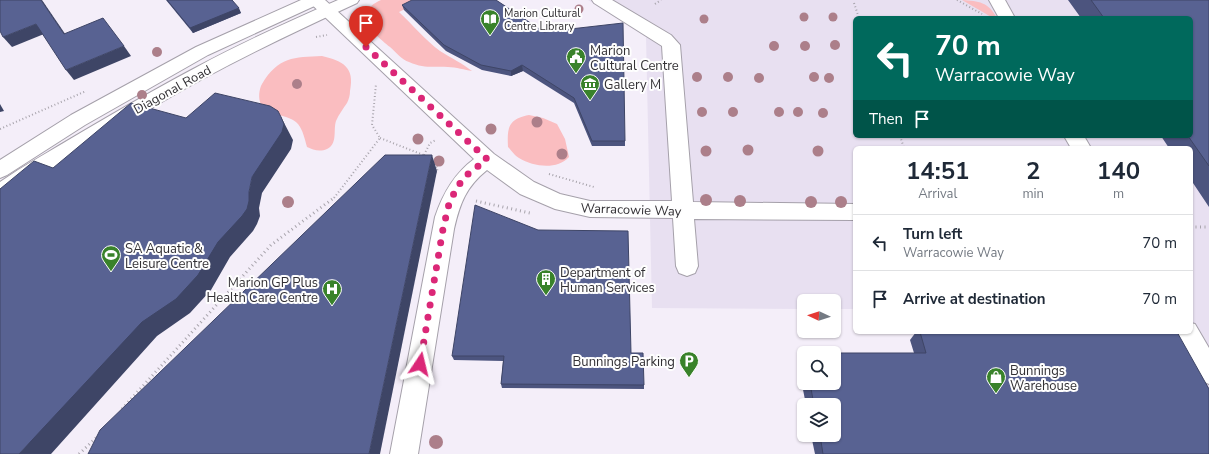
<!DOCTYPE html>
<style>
:root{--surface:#fff;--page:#f2f2f3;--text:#1f2937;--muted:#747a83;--line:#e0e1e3}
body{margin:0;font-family:"Nunito Sans",sans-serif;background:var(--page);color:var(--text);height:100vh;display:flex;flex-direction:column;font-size:15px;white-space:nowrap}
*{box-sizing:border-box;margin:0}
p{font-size:13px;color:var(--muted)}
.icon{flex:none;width:22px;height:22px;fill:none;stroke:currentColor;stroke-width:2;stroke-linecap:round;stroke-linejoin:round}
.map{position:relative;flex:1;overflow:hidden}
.side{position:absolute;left:853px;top:146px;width:340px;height:188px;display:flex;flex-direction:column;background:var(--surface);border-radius:6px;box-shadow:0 1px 3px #0004}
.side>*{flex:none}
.banner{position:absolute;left:853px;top:16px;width:340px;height:122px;border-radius:6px;box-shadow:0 1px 3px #0004;background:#00695c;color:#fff;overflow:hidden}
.needle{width:26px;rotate:274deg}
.tools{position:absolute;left:797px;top:294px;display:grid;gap:8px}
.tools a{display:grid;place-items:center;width:44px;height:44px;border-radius:6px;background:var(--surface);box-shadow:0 1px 3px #0004;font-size:20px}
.pin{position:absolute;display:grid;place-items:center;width:34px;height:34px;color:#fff;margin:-41px -17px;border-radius:50% 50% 50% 0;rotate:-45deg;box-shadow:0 0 4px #0007}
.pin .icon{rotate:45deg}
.me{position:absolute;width:44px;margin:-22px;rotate:10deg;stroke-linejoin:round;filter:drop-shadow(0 0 3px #0008)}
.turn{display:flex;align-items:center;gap:14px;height:84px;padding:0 16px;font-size:18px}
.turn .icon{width:52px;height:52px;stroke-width:2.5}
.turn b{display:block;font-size:28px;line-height:34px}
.then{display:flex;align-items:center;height:38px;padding:0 16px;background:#0003;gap:8px;font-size:15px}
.eta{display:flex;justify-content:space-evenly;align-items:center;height:68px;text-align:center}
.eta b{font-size:24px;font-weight:700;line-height:28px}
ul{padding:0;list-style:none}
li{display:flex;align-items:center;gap:12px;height:56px;padding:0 16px;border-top:1px solid var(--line)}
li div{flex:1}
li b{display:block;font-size:15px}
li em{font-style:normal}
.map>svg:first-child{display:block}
</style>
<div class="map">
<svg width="1209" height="454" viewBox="0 0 1209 454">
<rect width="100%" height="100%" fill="#f4eef9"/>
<path fill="#e8e0f1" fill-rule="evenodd" d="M588 0H1209V393L1175 332H1191V148H855V309H834V301H804V309L652 308 646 37ZM855 18H1191V136H855Z"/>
<g fill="#fabdc0">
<path d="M381 0H423L399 12C413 25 425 40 440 51 451 58 462 63 472 71 465 70 456 67 448 67 433 66 425 69 409 62 402 60 396 52 390 47 373 33 350 14 381 0Z"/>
<path d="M962 0C979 1 988 2 997 18H993Z"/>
<path d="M322 56C343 61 355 67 350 91 350 95 349 99 347 103 343 109 339 114 336 121 333 130 338 144 327 149 320 152 313 150 307 147 305 140 303 130 298 124 288 113 270 118 261 104 258 99 259 89 262 84 278 57 294 57 322 56Z"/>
<path d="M529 115 543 118 557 124 565 139 569 157C557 170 534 167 519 158 515 156 512 151 508 147 507 128 508 119 529 115Z"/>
</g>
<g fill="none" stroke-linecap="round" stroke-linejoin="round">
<g stroke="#a5a0aa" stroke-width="2">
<g id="minor">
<path d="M307 0H325L494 154 534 182 560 194 590 201H672L662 46 594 3 592 0H612L671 35 680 45 693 202 855 204V220L694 219 698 266 695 273 687 276 679 273 676 266 673 218 590 217 555 209 520 194 487 170C466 187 460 203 454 229L418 454H390L435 217C443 193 454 174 474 159Z"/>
<polygon points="989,0 1005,0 1015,18 999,18"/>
<polygon points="1064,136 1084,136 1091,148 1071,148"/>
<polygon points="1191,323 1195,324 1209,348 1209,384 1200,380 1174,332 1191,332"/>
</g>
</g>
<g stroke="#a5a0aa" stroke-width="2">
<g id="secondary">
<polygon points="301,0 323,0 321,3 208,55 85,125 7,175 0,178 0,160 71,115 196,47"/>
<path d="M338 0H359L357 3C288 35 220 67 155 106 117 129 81 152 44 175 30 183 16 196 0 201V182L18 170C77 135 136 99 197 67 243 42 290 21 338 0Z"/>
</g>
</g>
<g stroke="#a8a4ac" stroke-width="2" stroke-dasharray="1 2.5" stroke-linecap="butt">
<polyline points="957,0 982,14"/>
<polyline points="854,3 859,18"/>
<polyline points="655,4 661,0"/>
<polyline points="316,37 327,35"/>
<polyline points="0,129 86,91"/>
<polyline points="900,136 904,148"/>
<polyline points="380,138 426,156"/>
<polyline points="424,155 430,143 436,140"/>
<polyline points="434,164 438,168 436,173"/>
<polyline points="549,174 594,187"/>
<polyline points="334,198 380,138 372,125 376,84"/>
</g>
<g stroke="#a8a4ac" stroke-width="3" stroke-dasharray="1 3.5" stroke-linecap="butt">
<polyline points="476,201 530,213"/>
<polyline points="1191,227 1209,227"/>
<polyline points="122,409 271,245 335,197"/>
<polyline points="79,454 98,436"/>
</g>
<use href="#minor" fill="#fff" fill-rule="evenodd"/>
<use href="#secondary" fill="#fff" fill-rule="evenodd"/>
</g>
<g fill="#ac7f8a">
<circle cx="579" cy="9" r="4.5"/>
<circle cx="804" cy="17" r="4.5"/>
<circle cx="833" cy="17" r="4.5"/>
<circle cx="704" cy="19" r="4.5"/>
<circle cx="835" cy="45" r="5"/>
<circle cx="774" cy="46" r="5"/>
<circle cx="805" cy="46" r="5"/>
<circle cx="157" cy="52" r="5"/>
<circle cx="697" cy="77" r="5"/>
<circle cx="728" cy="77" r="5"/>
<circle cx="814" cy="77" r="5"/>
<circle cx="759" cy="78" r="5"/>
<circle cx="829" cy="78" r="5"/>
<circle cx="297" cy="84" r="5"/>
<circle cx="142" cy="95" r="5"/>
<circle cx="702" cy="112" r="5"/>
<circle cx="733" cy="112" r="5"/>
<circle cx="779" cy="112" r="5"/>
<circle cx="798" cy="112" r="5"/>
<circle cx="823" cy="113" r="5"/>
<circle cx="537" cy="122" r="5.5"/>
<circle cx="491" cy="129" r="5.5"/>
<circle cx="418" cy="139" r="5.5"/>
<circle cx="748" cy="150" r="5.5"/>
<circle cx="706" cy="151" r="5.5"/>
<circle cx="818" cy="151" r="5.5"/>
<circle cx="562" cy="154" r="5.5"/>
<circle cx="439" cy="161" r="5.5"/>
<circle cx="706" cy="200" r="6"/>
<circle cx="740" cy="201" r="6"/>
<circle cx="288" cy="202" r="6"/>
<circle cx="811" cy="202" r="6"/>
<circle cx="841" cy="202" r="6"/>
<circle cx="436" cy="442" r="7"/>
</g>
<g fill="#4c547e" fill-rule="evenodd">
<polygon points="166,0 232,0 241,13 193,33"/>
<polygon points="496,0 625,141 625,146 592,146 574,103 523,71 511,76 482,70 446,51 404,10 402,5"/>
<polygon points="1068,0 1209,0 1209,207 1191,180 1191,148 1169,148 1161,136 1191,136 1191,18 1081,18"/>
<path d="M916 332H1177L1209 454H815L811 435H834V405H806L798 364 804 353H914L910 340ZM804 353 834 383H804Z"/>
<polygon points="631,353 644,385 644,389 502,388 501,384 503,361 454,360 452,356"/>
</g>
<g fill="#3e4566">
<polygon points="41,0 42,0 72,44 64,34"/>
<polygon points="239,8 241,13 193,33 190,28"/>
<polygon points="36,24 44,34 12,47 3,37"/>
<polygon points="124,46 131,56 74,80 66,70"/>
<polygon points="522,65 523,71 511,76 511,71"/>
<polygon points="0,104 4,111 0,112"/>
<polygon points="281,117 293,140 291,149 262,193 259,208 260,216 257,224 253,231 230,257 211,290 190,313 157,336 51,454 19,454 249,192 252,177"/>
<polygon points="432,155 437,171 380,454 369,454"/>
</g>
<g fill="#586292" stroke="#3e4566">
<polygon points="0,0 41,0 64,34 103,18 124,46 66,70 36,24 3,37 0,31"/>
<polygon points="167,0 232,0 239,8 190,28"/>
<polygon points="412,0 496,0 544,32 623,23 625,141 592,141 574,98 522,65 511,71 481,65 444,45 402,5"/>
<polygon points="1091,0 1209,0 1209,166 1188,136 1191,136 1191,18 1104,18"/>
<polygon points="215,93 270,106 278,111 281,117 284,124 282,132 252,177 249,192 249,201 247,209 242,216 218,242 198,275 176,299 142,322 19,454 0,454 0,189 34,161 53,168 131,103 186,118"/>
<polygon points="385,155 432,155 369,454 88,454 100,430"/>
<polygon points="475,205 538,230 628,231 631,353 643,353 644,385 501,384 504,356 452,356"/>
<polygon points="920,332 1177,332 1209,389 1209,454 823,454 820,435 834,435 834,405 814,405 810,383 834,383 834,353 804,353 926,353"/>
</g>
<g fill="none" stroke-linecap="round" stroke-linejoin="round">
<polyline stroke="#db2777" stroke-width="7" stroke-dasharray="0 12.6" points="366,47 487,159 468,174 457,187 449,204 443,229 420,364"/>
</g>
<defs>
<g id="library-pin" transform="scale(1)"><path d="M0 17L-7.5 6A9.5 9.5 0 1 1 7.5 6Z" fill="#39822a" stroke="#fefefe"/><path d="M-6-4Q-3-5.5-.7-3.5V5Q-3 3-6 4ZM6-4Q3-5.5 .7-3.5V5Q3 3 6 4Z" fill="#fff"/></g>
<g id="civic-pin" transform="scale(1)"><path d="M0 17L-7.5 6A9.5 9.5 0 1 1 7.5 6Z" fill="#39822a" stroke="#fefefe"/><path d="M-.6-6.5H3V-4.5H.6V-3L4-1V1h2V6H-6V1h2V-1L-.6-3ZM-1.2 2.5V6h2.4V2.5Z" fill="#fff"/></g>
<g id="museum-pin" transform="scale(1)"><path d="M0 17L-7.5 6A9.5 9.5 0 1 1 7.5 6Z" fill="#39822a" stroke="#fefefe"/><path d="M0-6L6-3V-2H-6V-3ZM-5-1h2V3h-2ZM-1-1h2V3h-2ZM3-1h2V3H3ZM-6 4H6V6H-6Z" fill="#fff"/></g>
<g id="stadium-pin" transform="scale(1)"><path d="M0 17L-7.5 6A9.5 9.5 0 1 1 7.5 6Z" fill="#39822a" stroke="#fefefe"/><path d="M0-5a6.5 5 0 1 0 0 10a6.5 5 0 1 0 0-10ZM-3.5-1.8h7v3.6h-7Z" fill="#fff"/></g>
<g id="building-pin" transform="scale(1)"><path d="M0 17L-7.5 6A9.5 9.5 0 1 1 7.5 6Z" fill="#39822a" stroke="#fefefe"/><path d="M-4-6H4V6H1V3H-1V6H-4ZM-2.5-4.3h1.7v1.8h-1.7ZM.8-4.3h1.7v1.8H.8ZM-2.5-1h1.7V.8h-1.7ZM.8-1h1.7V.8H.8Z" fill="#fff"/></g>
<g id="hospital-pin" transform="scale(1)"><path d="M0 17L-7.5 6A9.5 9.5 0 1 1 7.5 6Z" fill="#39822a" stroke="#fefefe"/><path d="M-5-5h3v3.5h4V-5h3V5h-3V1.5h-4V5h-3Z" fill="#fff"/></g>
<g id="parking-pin" transform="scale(1)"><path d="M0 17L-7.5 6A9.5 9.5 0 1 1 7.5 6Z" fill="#39822a" stroke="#fefefe"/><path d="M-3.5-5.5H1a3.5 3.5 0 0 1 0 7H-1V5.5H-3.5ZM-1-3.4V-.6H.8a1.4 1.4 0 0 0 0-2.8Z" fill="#fff"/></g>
<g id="shop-pin" transform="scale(1)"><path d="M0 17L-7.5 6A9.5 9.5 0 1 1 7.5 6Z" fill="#39822a" stroke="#fefefe"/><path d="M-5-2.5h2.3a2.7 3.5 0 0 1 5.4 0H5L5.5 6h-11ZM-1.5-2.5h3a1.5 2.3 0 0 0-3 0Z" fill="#fff"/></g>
</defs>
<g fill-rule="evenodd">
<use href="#library-pin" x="490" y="19"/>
<use href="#civic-pin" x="576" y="57"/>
<use href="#museum-pin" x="590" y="84"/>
<use href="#stadium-pin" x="111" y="255"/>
<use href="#building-pin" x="546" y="279"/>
<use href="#hospital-pin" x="332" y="289"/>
<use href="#parking-pin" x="689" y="361"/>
<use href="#shop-pin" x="996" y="377"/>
</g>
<g text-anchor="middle" stroke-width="4" stroke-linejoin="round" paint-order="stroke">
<g font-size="11" fill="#333135" stroke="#fefefe" text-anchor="start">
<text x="504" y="17">Marion Cultural<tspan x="504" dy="13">Centre Library</tspan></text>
</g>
<g font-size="13" fill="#333135" stroke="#fefefe" text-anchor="start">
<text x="590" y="55">Marion<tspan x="590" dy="15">Cultural Centre</tspan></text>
<text x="604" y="89">Gallery M</text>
<text x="125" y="253">SA Aquatic &amp;<tspan x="125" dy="15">Leisure Centre</tspan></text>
<text x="560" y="277">Department of<tspan x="560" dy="15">Human Services</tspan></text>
<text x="318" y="287" text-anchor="end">Marion GP Plus<tspan x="318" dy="15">Health Care Centre</tspan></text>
<text x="675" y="366" text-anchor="end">Bunnings Parking</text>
<text x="1010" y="375">Bunnings<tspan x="1010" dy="15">Warehouse</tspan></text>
</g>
<g font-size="13" fill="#333135" stroke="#fefefe">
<text transform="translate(172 89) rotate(-29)" y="5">Diagonal Road</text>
<text transform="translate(631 209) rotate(2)" y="5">Warracowie Way</text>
</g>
</g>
</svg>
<div class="tools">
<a><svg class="needle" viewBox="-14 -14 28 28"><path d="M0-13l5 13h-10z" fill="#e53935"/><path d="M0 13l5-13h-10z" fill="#747a83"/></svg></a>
<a><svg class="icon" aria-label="search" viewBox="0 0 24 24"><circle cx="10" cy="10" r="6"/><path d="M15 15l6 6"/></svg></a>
<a><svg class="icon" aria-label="layers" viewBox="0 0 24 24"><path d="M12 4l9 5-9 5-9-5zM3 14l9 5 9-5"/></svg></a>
</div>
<div class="pin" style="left:366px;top:47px;background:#d93025"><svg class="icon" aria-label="arrive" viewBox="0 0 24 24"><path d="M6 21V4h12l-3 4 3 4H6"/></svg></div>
<svg class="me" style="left:420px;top:364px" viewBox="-20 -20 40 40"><path d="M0-17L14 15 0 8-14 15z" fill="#db2777" stroke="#fff" stroke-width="4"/></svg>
<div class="banner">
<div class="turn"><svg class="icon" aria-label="left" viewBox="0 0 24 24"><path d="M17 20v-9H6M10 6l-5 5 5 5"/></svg><div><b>70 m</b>Warracowie Way</div></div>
<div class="then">Then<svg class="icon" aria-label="arrive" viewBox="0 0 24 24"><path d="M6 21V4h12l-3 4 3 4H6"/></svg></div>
</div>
<section class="side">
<div class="eta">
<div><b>14:51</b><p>Arrival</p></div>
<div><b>2</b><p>min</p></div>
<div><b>140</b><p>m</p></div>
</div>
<ul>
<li><svg class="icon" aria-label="left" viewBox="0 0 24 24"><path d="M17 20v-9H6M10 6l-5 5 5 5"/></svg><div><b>Turn left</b><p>Warracowie Way</p></div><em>70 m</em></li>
<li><svg class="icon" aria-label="arrive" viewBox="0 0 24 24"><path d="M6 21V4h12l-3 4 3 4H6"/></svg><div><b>Arrive at destination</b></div><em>70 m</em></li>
</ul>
</section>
</div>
